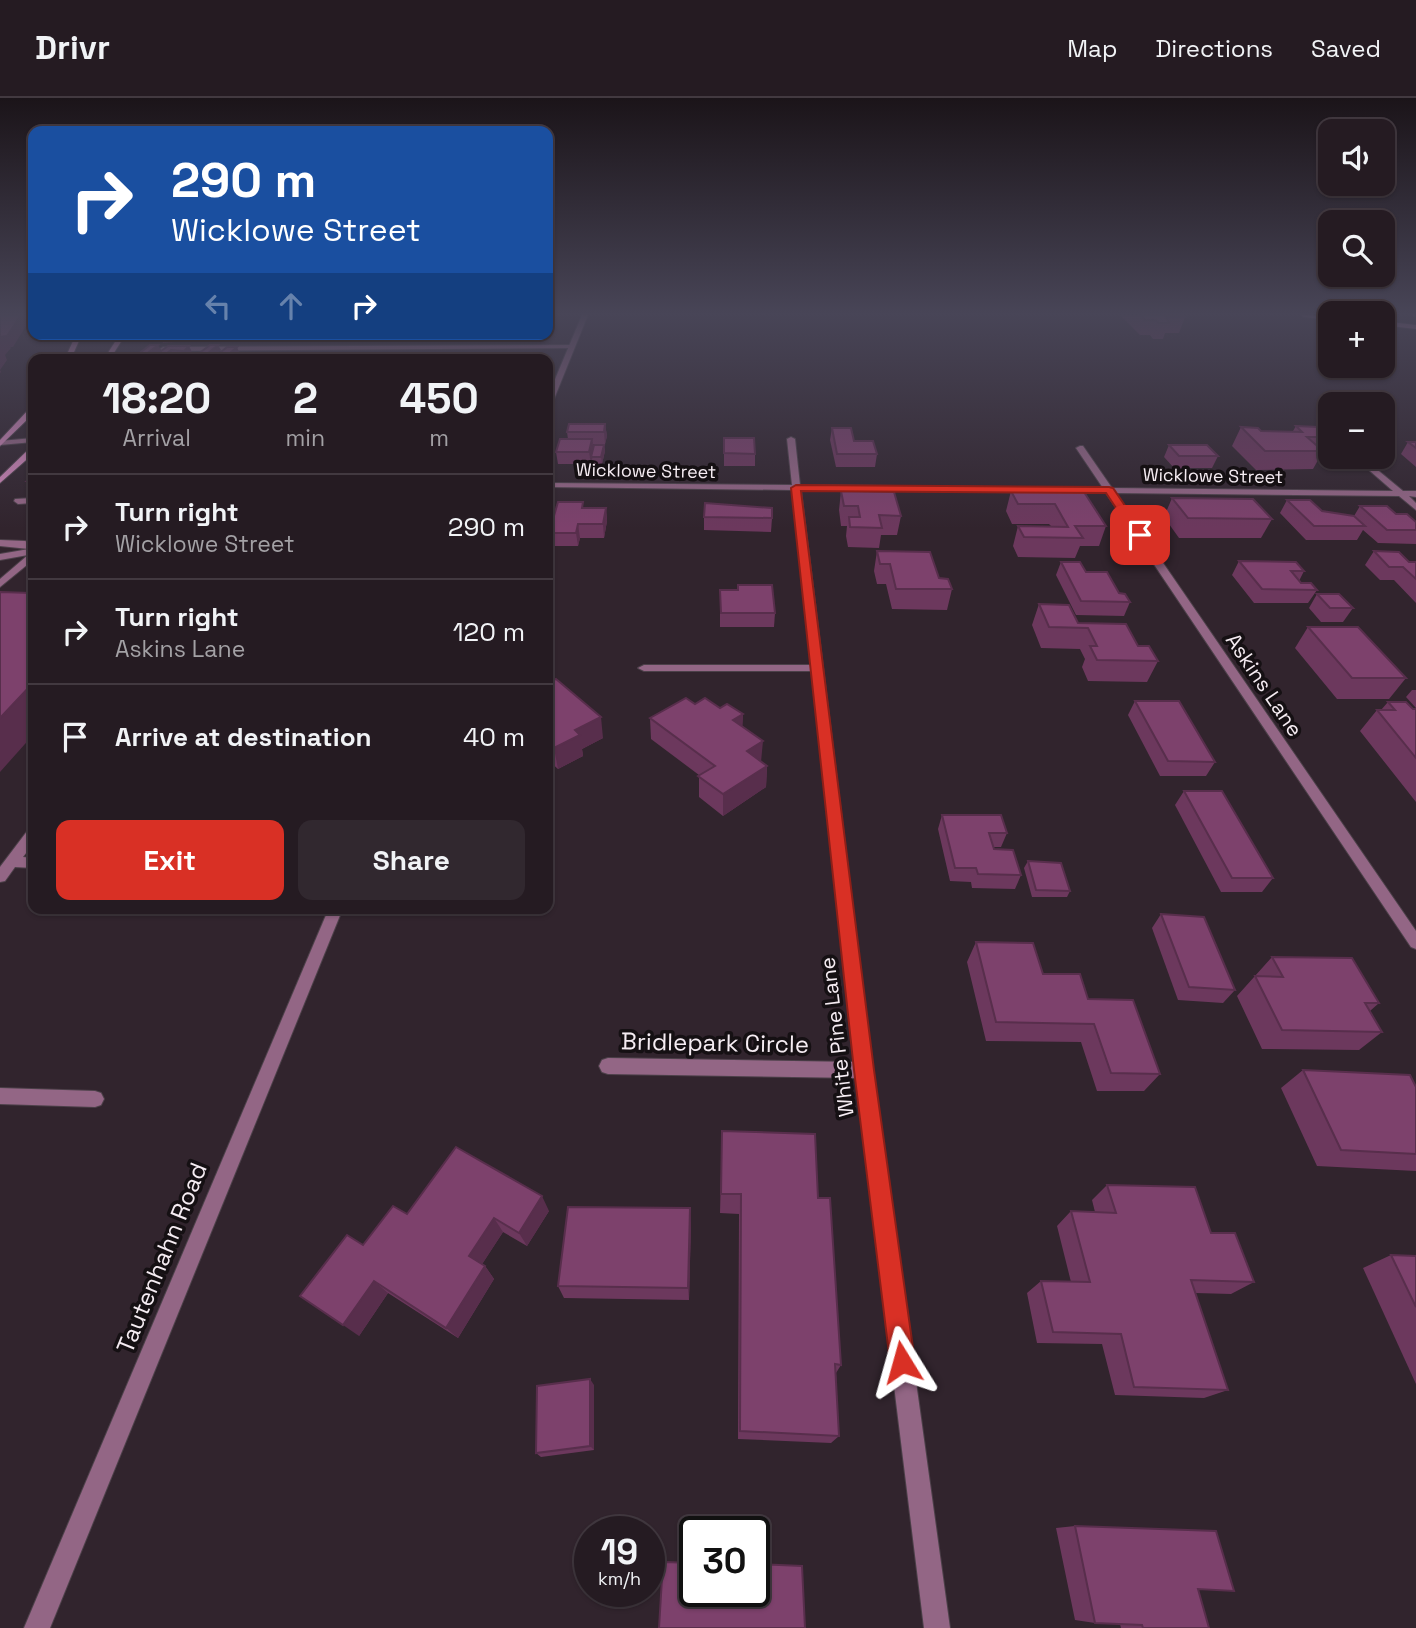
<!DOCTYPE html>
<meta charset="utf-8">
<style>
:root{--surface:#251b22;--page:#31282f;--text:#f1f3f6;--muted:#a3a1a5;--line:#423940;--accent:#d93025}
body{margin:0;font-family:"Space Grotesk",sans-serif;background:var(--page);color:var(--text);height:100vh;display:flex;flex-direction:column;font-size:26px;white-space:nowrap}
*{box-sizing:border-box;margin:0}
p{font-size:23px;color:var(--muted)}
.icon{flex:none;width:38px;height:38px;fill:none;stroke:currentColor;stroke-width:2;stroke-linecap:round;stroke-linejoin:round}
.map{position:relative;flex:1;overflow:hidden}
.drawer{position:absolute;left:28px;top:256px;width:525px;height:560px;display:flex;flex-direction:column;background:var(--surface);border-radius:14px;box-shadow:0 2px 5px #0004,0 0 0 2px var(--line)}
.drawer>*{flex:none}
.top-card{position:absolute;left:28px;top:28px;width:525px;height:214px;border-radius:14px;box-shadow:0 2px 5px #0004,0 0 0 2px var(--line);background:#1a4fa0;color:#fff;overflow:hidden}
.tools{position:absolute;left:1318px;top:21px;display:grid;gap:14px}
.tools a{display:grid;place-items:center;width:77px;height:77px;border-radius:14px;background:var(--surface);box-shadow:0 2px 5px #0004,0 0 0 2px var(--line);font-size:35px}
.speed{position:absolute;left:574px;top:1418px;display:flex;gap:14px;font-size:35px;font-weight:700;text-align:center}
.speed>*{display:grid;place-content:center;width:91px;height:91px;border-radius:50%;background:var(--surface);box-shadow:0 2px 5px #0004,0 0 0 2px var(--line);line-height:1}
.speed small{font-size:18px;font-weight:400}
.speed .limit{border:4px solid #111;border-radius:10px;background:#fff;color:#111}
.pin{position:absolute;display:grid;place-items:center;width:60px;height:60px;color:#fff;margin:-30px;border-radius:14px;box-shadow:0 4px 10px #0006}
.me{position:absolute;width:77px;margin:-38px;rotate:352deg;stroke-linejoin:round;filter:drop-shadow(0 0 5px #0008)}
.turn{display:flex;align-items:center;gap:24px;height:147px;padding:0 28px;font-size:32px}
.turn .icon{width:91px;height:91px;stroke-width:2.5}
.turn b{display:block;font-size:49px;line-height:60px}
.lanes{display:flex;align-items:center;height:66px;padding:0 28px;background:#0003;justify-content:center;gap:35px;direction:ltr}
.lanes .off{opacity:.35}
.eta{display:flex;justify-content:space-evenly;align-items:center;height:119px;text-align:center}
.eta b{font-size:42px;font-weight:600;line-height:49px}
.action{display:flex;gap:14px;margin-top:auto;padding:14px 28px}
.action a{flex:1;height:80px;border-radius:14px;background:var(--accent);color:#fff;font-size:28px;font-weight:600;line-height:80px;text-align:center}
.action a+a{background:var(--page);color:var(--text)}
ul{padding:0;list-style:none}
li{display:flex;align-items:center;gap:21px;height:105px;padding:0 28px;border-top:2px solid var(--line)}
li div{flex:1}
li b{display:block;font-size:26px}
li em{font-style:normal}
header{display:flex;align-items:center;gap:42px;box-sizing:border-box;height:98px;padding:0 35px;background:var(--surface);border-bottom:2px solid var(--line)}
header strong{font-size:33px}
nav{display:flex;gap:38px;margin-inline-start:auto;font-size:24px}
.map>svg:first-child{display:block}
</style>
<header>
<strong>Drivr</strong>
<nav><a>Map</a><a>Directions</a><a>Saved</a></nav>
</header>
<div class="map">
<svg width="1416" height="1530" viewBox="0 0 1416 1530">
<rect width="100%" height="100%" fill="#31242d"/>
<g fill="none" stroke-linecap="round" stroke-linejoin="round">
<g stroke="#4c4049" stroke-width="2">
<g id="lane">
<polygon points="572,247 574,250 163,253 160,251 163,249"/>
<polygon points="15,401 33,400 33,405 18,406 14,403"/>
<polygon points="0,442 25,443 33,446 33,462 0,489 0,481 28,457 0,462 0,456 29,451 0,448"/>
<polygon points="33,731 33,746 23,759 33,760 33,770 15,769 5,783 0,784 0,769 28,732"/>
<polygon points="0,990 95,993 101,995 104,1001 101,1007 95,1009 0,1006"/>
</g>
</g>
<g stroke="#4c4049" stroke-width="2">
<g id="street">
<polygon points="582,217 588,217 552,306 548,308 548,298"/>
<polygon points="791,339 795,341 800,387 1103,390 1076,350 1080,348 1083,348 1112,390 1393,393 1354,359 1362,359 1403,393 1416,393 1416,399 1409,398 1416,405 1416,412 1399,398 1115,395 1416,833 1416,851 1411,849 1106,395 801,392 873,972 950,1530 924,1530 856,980 608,976 602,974 599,968 602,962 608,960 855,964 812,573 644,573 638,570 644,567 812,567 793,392 548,389 548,385 792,387 787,341"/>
<polygon points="33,340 33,344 0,347 0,343"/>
<polygon points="329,810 343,810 50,1530 24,1530"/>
</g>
</g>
<g stroke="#4c4049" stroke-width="2">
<g id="secondary">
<polygon points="1301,217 1330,218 1330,222 1304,219"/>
<polygon points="1382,223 1416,227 1416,231 1382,227"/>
<polygon points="76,236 82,236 71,261 65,261"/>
<polygon points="120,236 126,236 110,261 104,261"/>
<polygon points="30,310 33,310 33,316 0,348 0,342"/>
<polygon points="30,350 33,350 33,356 0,385 0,379"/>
</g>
</g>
<use href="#lane" fill="#936685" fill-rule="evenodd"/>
<use href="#street" fill="#936685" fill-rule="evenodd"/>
<use href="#secondary" fill="#d087b9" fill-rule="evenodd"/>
<polyline stroke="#b4aab1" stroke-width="2.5" stroke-dasharray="2 3.5" stroke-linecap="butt" points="1413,217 1416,218"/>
</g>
<g fill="#6c385d">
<polygon points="1120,217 1183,217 1185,219 1179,235 1165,235 1163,241 1153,241 1150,237 1140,237"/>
<polygon points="185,236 175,244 163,245 161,239"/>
<polygon points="432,236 433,241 431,244 419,244 418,239"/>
<polygon points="168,248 192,254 186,258 174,258 170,261 153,261 153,259"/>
<polygon points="605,326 607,338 605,346 593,346 593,351 604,347 605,353 602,366 592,366 592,362 591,366 558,366 556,354 568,341 567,334"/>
<polygon points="1296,328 1330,338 1330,341 1313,371 1256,372 1232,348 1241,329 1261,333 1293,333"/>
<polygon points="832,330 877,356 875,369 836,369 830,342"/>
<polygon points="1408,344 1416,344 1416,369 1401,356"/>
<polygon points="1169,347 1218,358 1212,370 1174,370 1164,359"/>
<polygon points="724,355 755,356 755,368 724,368"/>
<polygon points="33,378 33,393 27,383"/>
<polygon points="841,393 901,418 897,437 881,437 879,450 848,449 846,438 847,428 841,428 839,412"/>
<polygon points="1011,393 1084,394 1106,428 1099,448 1080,448 1075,460 1018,459 1013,448 1018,428 1051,428 1049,426 1012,426 1006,413"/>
<polygon points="1172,400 1272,421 1261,440 1179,440 1164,419"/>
<polygon points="1287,402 1322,413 1354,418 1360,408 1396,416 1416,424 1416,446 1378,445 1363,432 1357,442 1306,442 1280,415"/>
<polygon points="584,410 606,410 607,423 604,440 580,440 578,448 551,448 549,435"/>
<polygon points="704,419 772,420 771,434 704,432"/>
<polygon points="877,453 952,491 947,512 892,511 886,486 877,486 874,473"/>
<polygon points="1374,453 1409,464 1416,464 1416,505 1394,482 1380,482 1365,467"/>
<polygon points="1239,463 1304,473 1299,483 1301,485 1317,492 1308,505 1254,505 1232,477"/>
<polygon points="1061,464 1086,474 1119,495 1130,504 1124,518 1076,517 1056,477"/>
<polygon points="720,492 775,515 774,529 720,529"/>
<polygon points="1317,496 1353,510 1343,524 1321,524 1309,510"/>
<polygon points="1039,506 1078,525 1138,548 1158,563 1147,584 1088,583 1082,569 1085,561 1080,551 1041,550 1032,527"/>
<polygon points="1308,529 1406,580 1389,601 1337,601 1295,550"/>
<polygon points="548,584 603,640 582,651 583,658 558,671 548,662"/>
<polygon points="1412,592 1416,592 1416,610 1406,599"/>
<polygon points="1135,603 1215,664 1206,678 1160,678 1128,617"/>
<polygon points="1388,604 1416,611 1416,704 1360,633 1377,612 1381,612"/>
<polygon points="695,606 720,610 743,616 742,629 761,663 767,668 766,689 723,718 699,699 699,677 651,641 650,620"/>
<polygon points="1184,693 1273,780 1262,794 1221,794 1175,707"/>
<polygon points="942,717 1007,735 1001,749 993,749 994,751 1021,777 1015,791 972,790 971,784 950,783 938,731"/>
<polygon points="1028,763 1070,793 1067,799 1032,799 1024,770"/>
<polygon points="1161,816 1235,892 1223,905 1178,902 1152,830"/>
<polygon points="976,844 1043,876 1088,901 1160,976 1144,993 1097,993 1081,944 986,943 967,864"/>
<polygon points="1272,859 1379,905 1370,913 1382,934 1359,952 1262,951 1237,898"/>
<polygon points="1303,972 1416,989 1416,1073 1317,1068 1281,990"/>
<polygon points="722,1033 818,1100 841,1267 836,1275 839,1338 831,1345 738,1341 739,1116 720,1115"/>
<polygon points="1107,1087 1211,1135 1254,1184 1231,1196 1195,1195 1228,1292 1204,1300 1115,1297 1102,1246 1037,1245 1027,1195 1041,1183 1071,1184 1057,1128 1071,1113 1095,1114 1092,1102"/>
<polygon points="549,1113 527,1148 503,1134 482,1166 485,1168 494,1181 458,1240 388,1195 359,1238 363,1147 407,1116"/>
<polygon points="691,1125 689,1202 564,1200 558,1188"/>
<polygon points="1391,1157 1416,1158 1416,1286 1363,1170"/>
<polygon points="594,1287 594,1352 541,1359 536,1355"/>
<polygon points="1075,1428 1198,1491 1209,1530 1121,1530 1120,1526 1095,1525 1075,1522 1056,1430"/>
</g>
<g fill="#582e4c">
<polygon points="21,217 33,217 33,223 29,223 13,249 10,249 11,250 5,257 7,262 0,272 1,274 0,275 0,239"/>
<polygon points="176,236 185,236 175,244 173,239"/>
<polygon points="158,247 161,252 150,261 140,261"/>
<polygon points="218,247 221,252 210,261 202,260"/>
<polygon points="189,248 192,254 186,258 184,253"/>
<polygon points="237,249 239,254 232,261 224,261"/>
<polygon points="171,252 174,258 170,261 163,261 162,259"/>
<polygon points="605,326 607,338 605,346 604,334"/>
<polygon points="592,341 594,353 591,366 589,354"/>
<polygon points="604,347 605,353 602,366 601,359"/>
<polygon points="606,410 607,423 604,440 603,426"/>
<polygon points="578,426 580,440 578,448 576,435"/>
<polygon points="33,585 33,637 0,674 0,620"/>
<polygon points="743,616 742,637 733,622"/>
<polygon points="601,619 603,640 582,651 583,658 558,671 554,650 575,632"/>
<polygon points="763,643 761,664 747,653"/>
<polygon points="767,668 766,689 723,718 723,696"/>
<polygon points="542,1098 549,1113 527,1148 519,1135"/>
<polygon points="690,1110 691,1125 689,1202 688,1190"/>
<polygon points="494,1120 503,1134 479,1171 469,1158"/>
<polygon points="485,1168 494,1181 458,1240 446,1230"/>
<polygon points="374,1183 388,1195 359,1238 343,1227"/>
<polygon points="590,1281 594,1287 594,1352 590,1348"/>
</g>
<g fill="#7d416c" stroke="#582e4c" stroke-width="2">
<polygon points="0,217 21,217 7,238 0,239"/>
<polygon points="1141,217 1183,217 1185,219 1166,219 1169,225 1159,225 1155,222 1145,222"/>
<polygon points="165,236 176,236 173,239 161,239"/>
<polygon points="418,236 431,236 430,239 418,239"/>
<polygon points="150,247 158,247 140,261 132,261"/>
<polygon points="210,247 218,247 202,260 193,260"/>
<polygon points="168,248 189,248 184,253 171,252 162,259 153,259"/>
<polygon points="227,249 237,249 224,260 214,260"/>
<polygon points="509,255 523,258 522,261 506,261"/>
<polygon points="569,326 605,326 604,334 567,334"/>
<polygon points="1296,328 1318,329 1330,338 1330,339 1307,339 1323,353 1265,353 1241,329 1258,330 1261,333 1302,334"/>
<polygon points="832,330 851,330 854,343 873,343 877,356 837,356"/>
<polygon points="724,340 754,340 755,356 724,355"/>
<polygon points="560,341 592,341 589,354 556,354"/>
<polygon points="1408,344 1416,344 1416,350"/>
<polygon points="594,347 604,347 601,359 591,359"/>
<polygon points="1169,347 1207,347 1218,358 1179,358"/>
<polygon points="33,378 33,383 27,383"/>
<polygon points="841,393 894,394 901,418 879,417 882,430 850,429 849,419 860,419 858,408 844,408"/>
<polygon points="1011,393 1084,394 1106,428 1075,428 1083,440 1024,439 1018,428 1068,429 1055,406 1018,406"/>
<polygon points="1172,400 1253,401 1272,421 1188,420"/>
<polygon points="1287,402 1310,402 1322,413 1354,418 1365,428 1314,428"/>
<polygon points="558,404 583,404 582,410 606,410 603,426 578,426 576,435 549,435"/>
<polygon points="705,405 772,410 772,420 704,419"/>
<polygon points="1360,408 1387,408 1396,416 1407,416 1416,424 1416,432 1387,432"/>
<polygon points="877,453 930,454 939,480 948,481 952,491 896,491 890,466 880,466"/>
<polygon points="1374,453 1399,454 1409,464 1416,464 1416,481 1403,469 1389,469"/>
<polygon points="1239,463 1296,464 1304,473 1291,473 1301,485 1311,485 1317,492 1262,491"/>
<polygon points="1061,464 1080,464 1086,474 1107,474 1119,495 1125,496 1130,504 1081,503"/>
<polygon points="738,487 772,487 775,515 721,515 720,492 738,492"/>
<polygon points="33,492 33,585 0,620 0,494 31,495"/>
<polygon points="1317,496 1339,496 1353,510 1330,510"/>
<polygon points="1039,506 1069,507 1078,525 1126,526 1138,548 1149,548 1158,563 1097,562 1090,548 1097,548 1088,530 1049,529"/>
<polygon points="1308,529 1358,529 1406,580 1352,580"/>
<polygon points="556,581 601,619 575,632 580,637 554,650 548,644 548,584"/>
<polygon points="686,600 695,606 705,600 720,610 727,606 743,616 733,622 763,643 747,653 767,668 723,696 698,678 715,668 650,620"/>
<polygon points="1135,603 1179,603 1215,664 1168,663"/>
<polygon points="1388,604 1406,604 1413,611 1416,611 1416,660 1377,612 1395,612"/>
<polygon points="1184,693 1222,693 1273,780 1232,780"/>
<polygon points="942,717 1001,717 1007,735 989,735 994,751 1013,752 1021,777 978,776 976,770 955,770"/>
<polygon points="1028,763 1061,765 1070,793 1036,792"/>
<polygon points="1161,816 1204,819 1235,892 1189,889"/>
<polygon points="976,844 1033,845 1043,876 1080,876 1088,901 1133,902 1160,976 1111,975 1094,926 996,924"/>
<polygon points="1272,859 1352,860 1379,905 1365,905 1382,934 1282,932 1255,878 1283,879"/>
<polygon points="1303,972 1410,977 1416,989 1416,1056 1341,1052"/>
<polygon points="722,1033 815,1036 818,1100 830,1100 841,1267 835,1266 839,1338 740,1333 741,1096 721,1096"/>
<polygon points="456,1049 542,1098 519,1135 494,1120 469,1158 485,1168 446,1230 374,1183 343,1227 300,1198 347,1137 363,1147 393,1108 407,1116"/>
<polygon points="1107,1087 1195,1089 1211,1135 1235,1135 1254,1184 1191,1182 1228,1292 1134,1289 1121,1236 1053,1234 1041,1183 1090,1184 1071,1113 1116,1115"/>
<polygon points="568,1109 690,1110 688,1190 558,1188"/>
<polygon points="1391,1157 1416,1158 1416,1209"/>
<polygon points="590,1281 590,1348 536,1355 537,1288"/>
<polygon points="1075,1428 1216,1433 1234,1493 1198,1491 1209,1530 1143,1530 1142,1527 1095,1525"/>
<polygon points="663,1464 695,1465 695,1493 754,1493 754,1466 802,1468 805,1530 659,1530"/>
</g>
<linearGradient id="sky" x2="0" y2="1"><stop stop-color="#1b1419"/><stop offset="0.5" stop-color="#484557"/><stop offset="1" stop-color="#484557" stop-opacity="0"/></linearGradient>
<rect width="1416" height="431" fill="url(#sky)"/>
<polygon fill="#d93025" stroke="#8d1f18" stroke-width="2" points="796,387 1109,389 1113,390 1145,437 1136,440 1106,395 801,393 874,972 915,1264 911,1273 902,1276 894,1273 890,1264 854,972 791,390"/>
<g text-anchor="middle" stroke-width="7" stroke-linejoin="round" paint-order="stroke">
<g font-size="18" fill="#f5ecf2" stroke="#151013">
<text transform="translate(646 373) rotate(1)" y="6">Wicklowe Street</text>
<text transform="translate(1213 378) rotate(1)" y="6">Wicklowe Street</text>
</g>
<g font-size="21" fill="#f5ecf2" stroke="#151013">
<text transform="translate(1264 587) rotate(56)" y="7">Askins Lane</text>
<text transform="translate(837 939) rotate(-97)" y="7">White Pine Lane</text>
</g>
<g font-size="24" fill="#f5ecf2" stroke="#151013">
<text transform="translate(715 945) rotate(1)" y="8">Bridlepark Circle</text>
<text transform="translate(162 1160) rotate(-68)" y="8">Tautenhahn Road</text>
</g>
</g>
</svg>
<div class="tools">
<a><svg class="icon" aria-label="sound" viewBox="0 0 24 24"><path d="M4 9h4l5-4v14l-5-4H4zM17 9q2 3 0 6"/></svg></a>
<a><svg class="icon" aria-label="search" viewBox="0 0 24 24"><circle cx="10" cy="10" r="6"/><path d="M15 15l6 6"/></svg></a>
<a>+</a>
<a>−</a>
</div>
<div class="speed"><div>19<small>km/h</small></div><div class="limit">30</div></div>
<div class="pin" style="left:1140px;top:437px;background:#d93025"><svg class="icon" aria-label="arrive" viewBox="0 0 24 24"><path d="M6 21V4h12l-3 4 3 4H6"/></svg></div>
<svg class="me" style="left:902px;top:1264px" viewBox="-20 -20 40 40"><path d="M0-17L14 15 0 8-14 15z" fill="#d93025" stroke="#fff" stroke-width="4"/></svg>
<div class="top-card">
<div class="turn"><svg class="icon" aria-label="right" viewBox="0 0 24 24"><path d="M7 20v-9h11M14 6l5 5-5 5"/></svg><div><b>290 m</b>Wicklowe Street</div></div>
<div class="lanes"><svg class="icon off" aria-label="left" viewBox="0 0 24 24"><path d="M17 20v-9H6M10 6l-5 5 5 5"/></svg><svg class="icon off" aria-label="ahead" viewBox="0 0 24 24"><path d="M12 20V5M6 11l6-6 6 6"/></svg><svg class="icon" aria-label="right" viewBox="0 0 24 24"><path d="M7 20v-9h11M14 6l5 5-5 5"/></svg></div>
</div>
<section class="drawer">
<div class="eta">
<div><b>18:20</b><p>Arrival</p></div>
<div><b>2</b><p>min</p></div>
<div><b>450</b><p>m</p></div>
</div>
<ul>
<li><svg class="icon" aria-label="right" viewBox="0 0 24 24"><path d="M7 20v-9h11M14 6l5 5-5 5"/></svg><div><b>Turn right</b><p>Wicklowe Street</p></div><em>290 m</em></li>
<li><svg class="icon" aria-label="right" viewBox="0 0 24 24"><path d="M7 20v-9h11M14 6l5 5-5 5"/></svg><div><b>Turn right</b><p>Askins Lane</p></div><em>120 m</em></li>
<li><svg class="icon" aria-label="arrive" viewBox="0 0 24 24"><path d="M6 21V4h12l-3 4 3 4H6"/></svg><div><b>Arrive at destination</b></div><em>40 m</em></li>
</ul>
<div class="action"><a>Exit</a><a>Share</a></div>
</section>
</div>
